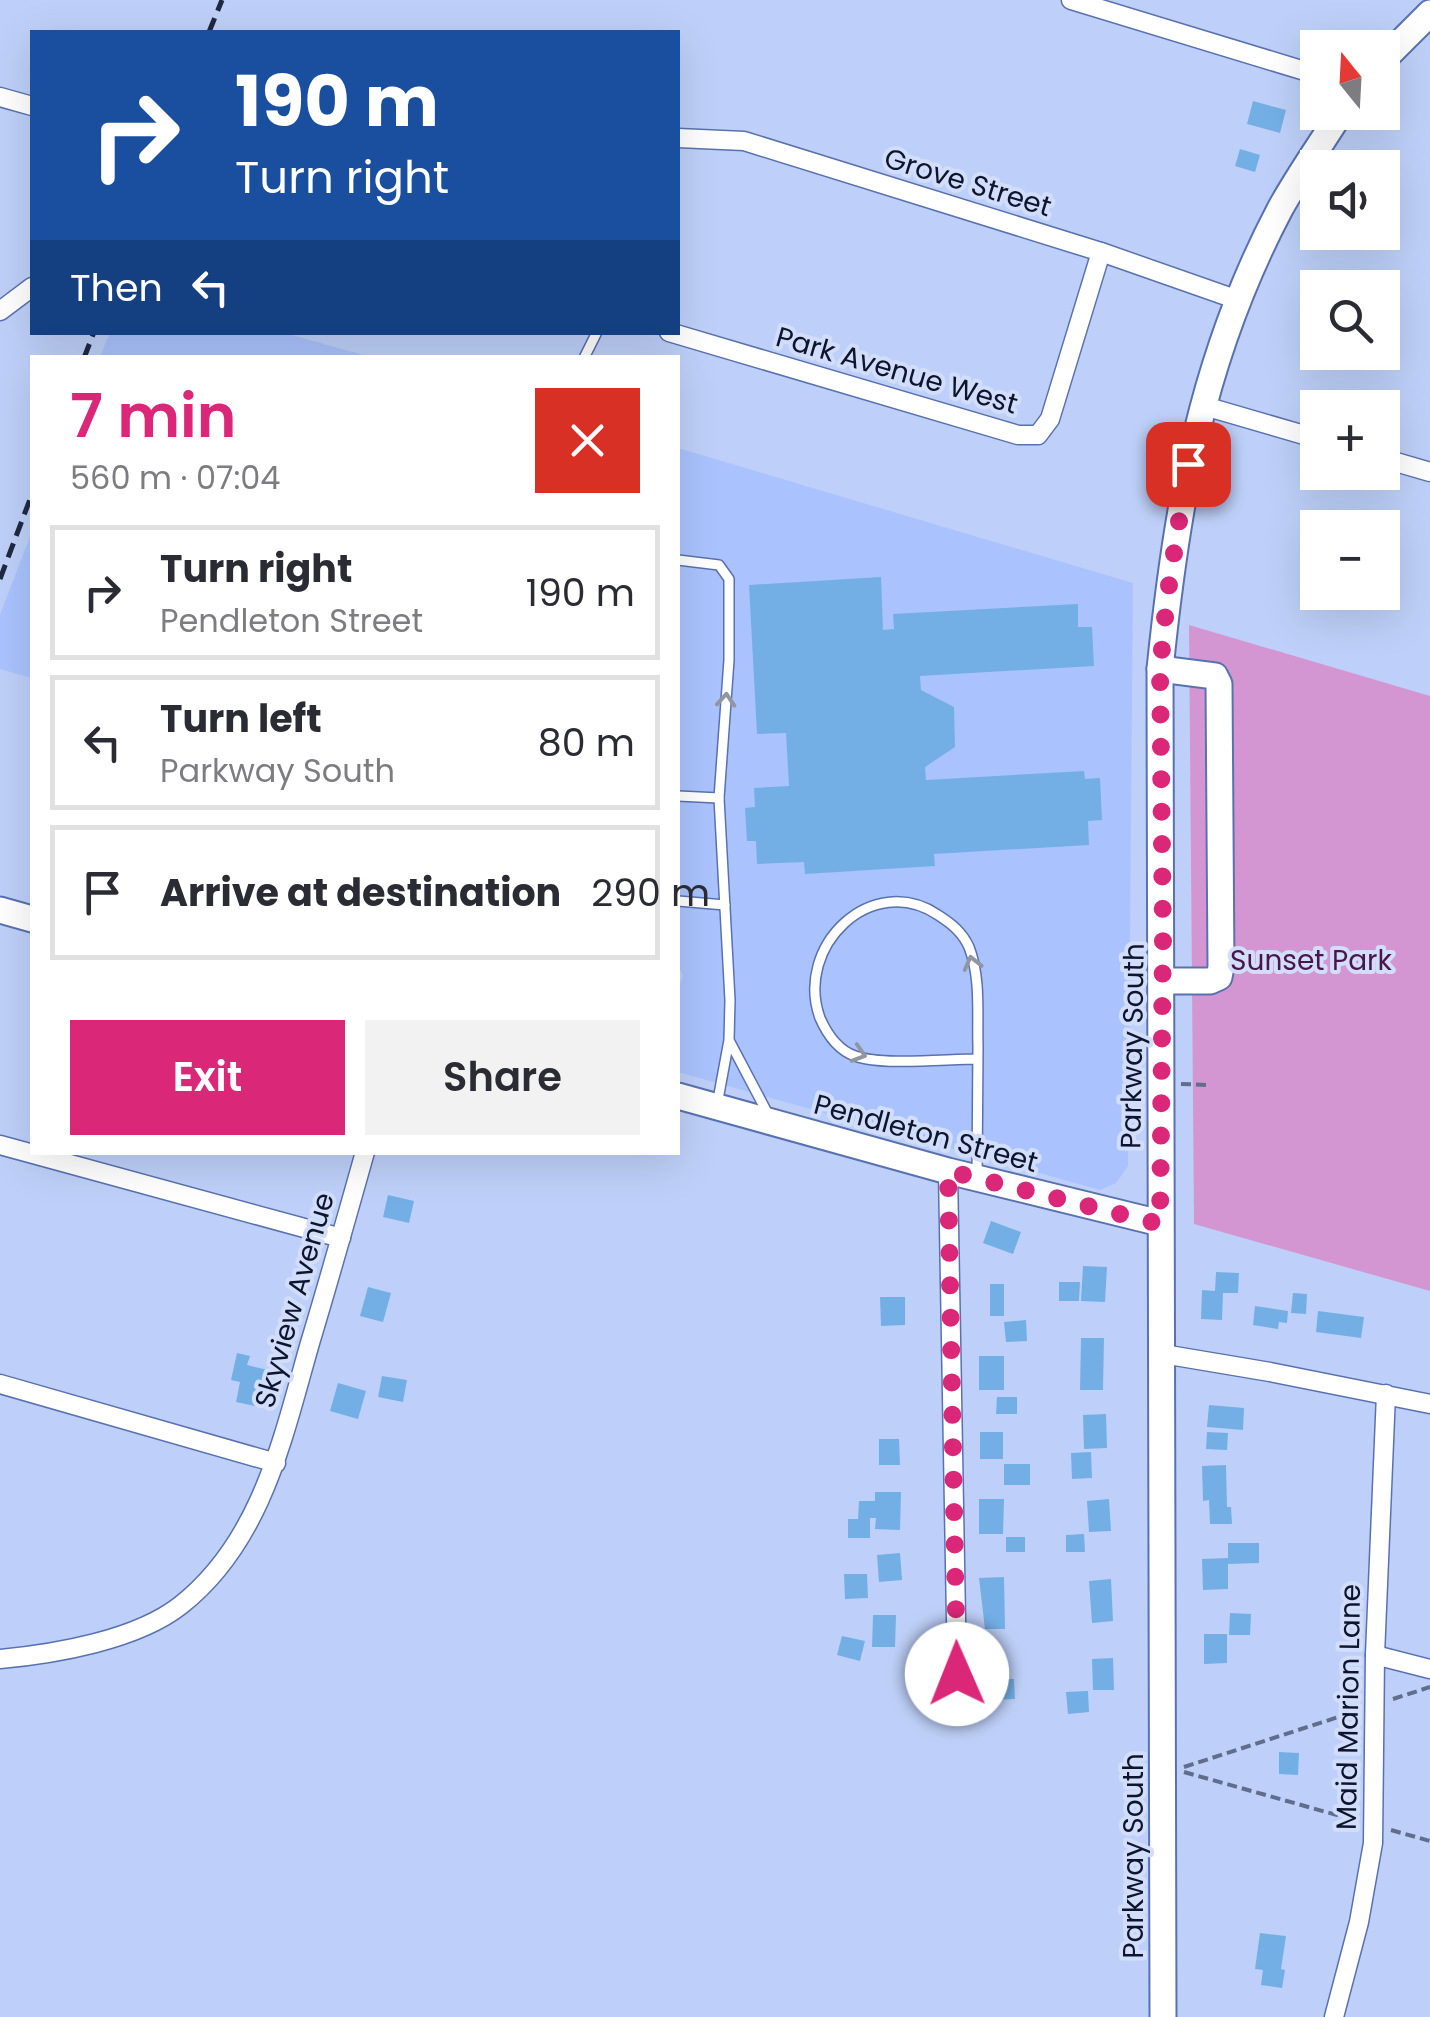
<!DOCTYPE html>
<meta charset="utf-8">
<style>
:root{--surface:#fff;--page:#f2f2f3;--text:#2b2b33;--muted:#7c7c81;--line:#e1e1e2;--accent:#db2777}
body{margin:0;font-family:Poppins,sans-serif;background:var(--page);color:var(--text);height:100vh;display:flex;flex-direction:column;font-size:38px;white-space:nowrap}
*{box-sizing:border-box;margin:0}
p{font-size:32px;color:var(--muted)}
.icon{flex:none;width:55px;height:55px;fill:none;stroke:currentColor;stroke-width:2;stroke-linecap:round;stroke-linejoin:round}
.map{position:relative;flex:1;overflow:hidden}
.side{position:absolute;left:30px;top:355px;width:650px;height:800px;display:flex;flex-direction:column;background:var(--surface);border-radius:0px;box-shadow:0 10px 40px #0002}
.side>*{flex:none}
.hud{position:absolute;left:30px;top:30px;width:650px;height:305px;border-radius:0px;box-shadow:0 10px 40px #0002;background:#1a4fa0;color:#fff;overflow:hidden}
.needle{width:65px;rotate:342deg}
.controls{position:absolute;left:1300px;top:30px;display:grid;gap:20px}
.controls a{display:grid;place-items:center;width:100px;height:100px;border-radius:0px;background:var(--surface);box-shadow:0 10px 40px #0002;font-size:50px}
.pin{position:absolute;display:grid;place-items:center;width:85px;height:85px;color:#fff;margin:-42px;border-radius:20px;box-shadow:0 5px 15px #0006}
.me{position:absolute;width:110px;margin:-55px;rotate:359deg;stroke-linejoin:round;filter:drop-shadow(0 0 8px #0008)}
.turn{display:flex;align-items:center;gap:35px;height:210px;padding:0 40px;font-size:45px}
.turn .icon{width:130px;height:130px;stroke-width:2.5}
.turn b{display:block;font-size:70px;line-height:85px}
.then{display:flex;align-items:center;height:95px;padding:0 40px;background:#0003;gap:20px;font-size:38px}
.round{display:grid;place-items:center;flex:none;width:105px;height:105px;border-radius:0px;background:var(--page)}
.overview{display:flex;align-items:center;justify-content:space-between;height:170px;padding:0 40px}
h1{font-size:60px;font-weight:600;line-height:75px;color:var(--accent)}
.cta{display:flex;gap:20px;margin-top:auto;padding:20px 40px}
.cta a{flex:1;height:115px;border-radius:0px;background:var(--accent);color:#fff;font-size:40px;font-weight:600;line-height:115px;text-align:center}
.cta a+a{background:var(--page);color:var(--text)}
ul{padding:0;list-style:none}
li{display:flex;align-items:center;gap:30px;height:135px;margin:0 20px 15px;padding:0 20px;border:5px solid var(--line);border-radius:0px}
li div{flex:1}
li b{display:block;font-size:38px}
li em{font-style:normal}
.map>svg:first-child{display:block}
</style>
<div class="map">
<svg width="1430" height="2017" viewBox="0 0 1430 2017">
<rect width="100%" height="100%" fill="#bed0f9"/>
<g fill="#aac3fe">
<polygon points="110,332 285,333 370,357 100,357"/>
<polygon points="678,448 1133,583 1128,1166 1116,1183 1100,1190 678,1072 678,991 683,975 678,966"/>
<polygon points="32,531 32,678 0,669 0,615"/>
</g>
<polygon fill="#d496d3" points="1189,625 1430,696 1430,1291 1194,1224"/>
<g fill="#73afe5">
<polygon points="1253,101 1286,110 1280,133 1247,124"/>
<polygon points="1240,149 1260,155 1255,172 1235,166"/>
<polygon points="881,577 883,630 894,629 893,614 1078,604 1078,627 1092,627 1094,666 920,676 921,690 954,707 955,747 925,767 926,780 1084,771 1085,779 1100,778 1102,820 1088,821 1089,845 934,854 935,866 805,874 804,862 757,864 756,841 747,841 745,808 755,807 754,788 789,786 786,733 757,734 749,585"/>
<polygon points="388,1195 414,1201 409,1223 383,1217"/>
<polygon points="991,1221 1021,1232 1013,1254 983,1243"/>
<polygon points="1083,1266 1107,1267 1105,1302 1081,1301"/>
<polygon points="1216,1272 1239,1273 1238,1293 1223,1293 1222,1320 1201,1319 1202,1290 1215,1291"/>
<polygon points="1059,1282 1080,1282 1079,1301 1059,1301"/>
<rect x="990" y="1284" width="14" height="32"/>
<polygon points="368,1287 391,1293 383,1322 360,1316"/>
<polygon points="1293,1293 1307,1294 1306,1314 1291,1313"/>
<polygon points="880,1297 905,1297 905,1325 881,1326"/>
<polygon points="1255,1306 1288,1311 1287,1323 1279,1322 1278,1329 1253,1325"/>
<polygon points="1318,1311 1364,1317 1361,1338 1316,1332"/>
<polygon points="1026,1320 1027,1341 1006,1342 1004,1322"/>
<polygon points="1081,1338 1104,1338 1103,1390 1080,1390"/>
<polygon points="237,1353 250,1356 247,1365 268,1370 260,1407 236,1402 240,1382 231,1380"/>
<rect x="979" y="1356" width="25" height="34"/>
<polygon points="382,1376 407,1380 403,1402 378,1397"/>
<polygon points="338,1383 366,1391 358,1419 330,1411"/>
<polygon points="997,1397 1017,1397 1017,1414 996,1414"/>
<polygon points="1209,1405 1244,1408 1243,1430 1207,1427"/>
<polygon points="1106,1414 1107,1448 1084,1449 1083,1415"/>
<rect x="980" y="1432" width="23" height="27"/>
<polygon points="1207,1432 1228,1433 1227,1450 1206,1449"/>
<polygon points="879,1439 899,1439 900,1465 879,1465"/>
<polygon points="1091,1452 1092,1478 1072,1479 1071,1453"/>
<rect x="1004" y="1464" width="26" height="21"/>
<polygon points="1226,1465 1227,1507 1231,1507 1232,1524 1210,1524 1209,1500 1203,1501 1202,1466"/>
<polygon points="875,1492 901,1492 900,1530 875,1529 876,1518 870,1518 870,1538 848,1538 848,1519 858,1519 859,1501 875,1501"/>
<polygon points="979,1499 1004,1499 1003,1534 979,1534"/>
<polygon points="1109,1499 1111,1531 1089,1532 1087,1501"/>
<polygon points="1084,1534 1085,1552 1066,1552 1066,1535"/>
<rect x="1006" y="1537" width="19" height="15"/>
<polygon points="1228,1543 1259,1543 1259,1563 1228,1564 1228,1589 1203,1590 1202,1559 1228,1558"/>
<polygon points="900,1553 902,1580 879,1582 877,1555"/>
<polygon points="844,1574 867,1574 868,1598 845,1599"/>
<polygon points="1004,1577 1005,1629 985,1629 979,1578"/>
<polygon points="1111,1579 1113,1621 1092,1623 1089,1581"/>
<polygon points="1230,1613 1251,1614 1250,1635 1229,1635"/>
<polygon points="873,1615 896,1615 895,1647 872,1647"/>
<polygon points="1204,1634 1227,1634 1227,1663 1204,1664"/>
<polygon points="842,1636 865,1641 860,1661 837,1655"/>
<polygon points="1001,1647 1003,1679 1014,1679 1015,1699 990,1700 989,1673 980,1674 979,1648"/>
<polygon points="1113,1658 1114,1690 1093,1690 1092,1659"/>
<polygon points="1088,1691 1089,1712 1068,1714 1066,1692"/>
<polygon points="1279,1752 1299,1753 1298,1775 1279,1774"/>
<polygon points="1260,1933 1286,1936 1281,1969 1285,1970 1282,1988 1261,1985 1263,1970 1255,1969"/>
</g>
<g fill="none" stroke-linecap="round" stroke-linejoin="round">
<g stroke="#5972af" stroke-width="12">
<g id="lane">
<polyline points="584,358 597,332"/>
<polyline points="678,560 719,565 729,579 729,660 719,798 730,1000 729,1040 717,1105"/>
<polyline points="678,796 719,798"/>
<polyline points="678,901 725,905"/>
<polyline points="730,1042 769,1116"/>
<path d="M977 1176C977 1132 978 1089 978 1046 977 1014 981 978 969 947 962 932 952 924 938 915 872 871 794 946 820 1018 827 1034 838 1050 855 1056 883 1066 946 1059 978 1059"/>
</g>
</g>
<g stroke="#5972af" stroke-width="21">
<g id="street">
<polyline points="1071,0 1318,75"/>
<polyline points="0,97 32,106"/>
<polyline points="678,138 744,141 1101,252 1238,300"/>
<polyline points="0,311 32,287"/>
<polyline points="669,332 1018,435 1038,435 1050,419 1101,252"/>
<polyline points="1201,405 1318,439"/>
<polyline points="1382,458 1430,472"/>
<polyline points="0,1145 341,1238"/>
<polyline points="948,1171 957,1675"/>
<polyline points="1163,1354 1270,1372 1430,1404"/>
<polyline points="0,1384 276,1463"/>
<polyline points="1375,1655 1430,1669"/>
<path d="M0 1659C55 1654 137 1640 181 1605 262 1541 283 1437 310 1343 329 1280 347 1216 365 1152"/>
<polyline points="1334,2017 1359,1922 1373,1843 1375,1655 1386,1394"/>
</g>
</g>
<g stroke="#5972af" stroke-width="29">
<g id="secondary">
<polyline points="1382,61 1430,13"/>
<polyline points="1160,669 1215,676 1219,684 1221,967 1219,977 1210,981 1162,981"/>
<polyline points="0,910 32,919"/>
<polyline points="678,1096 948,1171 1160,1223"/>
<path d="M1163 2017 1160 669C1177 502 1201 359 1280 209 1298 176 1321 144 1341 112"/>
</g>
</g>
<g stroke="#606d8d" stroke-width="4" stroke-dasharray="10 5" stroke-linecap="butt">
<polyline points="1181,1084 1209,1085"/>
<polyline points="1393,1699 1430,1687"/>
<polyline points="1184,1767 1360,1710"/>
<polyline points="1184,1772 1358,1821"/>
<polyline points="1391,1830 1430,1841"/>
</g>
<use href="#lane" stroke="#fff" stroke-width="9"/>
<use href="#street" stroke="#fff" stroke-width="18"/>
<use href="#secondary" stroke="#fff" stroke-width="25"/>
<g stroke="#1f2943" stroke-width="5" stroke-dasharray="15 8" stroke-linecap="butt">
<polyline points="209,32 222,0"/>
<polyline points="84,358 94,332"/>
<polyline points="0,579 32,494"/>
</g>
</g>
<defs><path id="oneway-chevron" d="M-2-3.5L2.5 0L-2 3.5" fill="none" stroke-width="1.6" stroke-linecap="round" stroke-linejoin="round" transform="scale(2.5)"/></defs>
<g stroke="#9296a0">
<use href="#oneway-chevron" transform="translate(726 700) rotate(-86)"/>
<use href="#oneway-chevron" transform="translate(972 963) rotate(-104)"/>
<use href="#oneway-chevron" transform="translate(859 1054) rotate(17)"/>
</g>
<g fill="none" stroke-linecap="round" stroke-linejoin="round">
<polyline stroke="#db2777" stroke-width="18" stroke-dasharray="0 32.4" points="957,1674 948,1171 1160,1224 1163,938 1160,669 1167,598 1188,464"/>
</g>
<g text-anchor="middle" stroke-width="8" stroke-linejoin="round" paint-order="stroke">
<g font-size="28" fill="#0c152d" stroke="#d1ddf9">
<text transform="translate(968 182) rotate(17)" y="10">Grove Street</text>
<text transform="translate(897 370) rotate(16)" y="10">Park Avenue West</text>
<text transform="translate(1132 1046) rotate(-89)" y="10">Parkway South</text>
<text transform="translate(926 1133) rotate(15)" y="10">Pendleton Street</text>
<text transform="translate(294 1300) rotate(-74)" y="10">Skyview Avenue</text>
<text transform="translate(1348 1707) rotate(-89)" y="10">Maid Marion Lane</text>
<text transform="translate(1133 1856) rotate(-90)" y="10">Parkway South</text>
</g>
<g font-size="28" fill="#4c144d" stroke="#d1ddf9">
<text x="1311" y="970">Sunset Park</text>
</g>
</g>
</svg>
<div class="controls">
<a><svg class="needle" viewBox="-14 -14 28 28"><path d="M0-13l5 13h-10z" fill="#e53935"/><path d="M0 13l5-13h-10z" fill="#7c7c81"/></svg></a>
<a><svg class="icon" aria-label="sound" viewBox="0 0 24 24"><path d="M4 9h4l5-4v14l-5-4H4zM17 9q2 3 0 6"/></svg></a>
<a><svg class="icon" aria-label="search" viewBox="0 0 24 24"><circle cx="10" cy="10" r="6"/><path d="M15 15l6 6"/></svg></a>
<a>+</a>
<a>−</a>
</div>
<div class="pin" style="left:1188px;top:464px;background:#d93025"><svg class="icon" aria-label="arrive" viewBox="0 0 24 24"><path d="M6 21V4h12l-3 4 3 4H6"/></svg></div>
<svg class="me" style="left:957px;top:1674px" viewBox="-20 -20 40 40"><circle r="19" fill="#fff"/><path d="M0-13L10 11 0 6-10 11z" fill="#db2777"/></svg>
<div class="hud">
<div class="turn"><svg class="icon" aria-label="right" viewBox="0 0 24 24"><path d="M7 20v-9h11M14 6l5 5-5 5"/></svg><div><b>190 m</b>Turn right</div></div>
<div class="then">Then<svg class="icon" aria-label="left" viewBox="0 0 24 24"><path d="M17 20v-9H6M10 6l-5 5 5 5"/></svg></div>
</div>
<section class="side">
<div class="overview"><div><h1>7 min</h1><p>560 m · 07:04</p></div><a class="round" style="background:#d93025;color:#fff"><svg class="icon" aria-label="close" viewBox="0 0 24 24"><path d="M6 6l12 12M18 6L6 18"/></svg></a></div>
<ul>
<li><svg class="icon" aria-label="right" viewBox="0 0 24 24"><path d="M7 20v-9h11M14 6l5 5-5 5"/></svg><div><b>Turn right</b><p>Pendleton Street</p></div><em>190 m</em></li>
<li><svg class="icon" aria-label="left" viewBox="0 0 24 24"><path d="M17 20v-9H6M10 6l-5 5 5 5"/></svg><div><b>Turn left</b><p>Parkway South</p></div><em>80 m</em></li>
<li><svg class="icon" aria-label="arrive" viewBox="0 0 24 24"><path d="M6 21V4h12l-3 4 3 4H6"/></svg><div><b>Arrive at destination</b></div><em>290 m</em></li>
</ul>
<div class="cta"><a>Exit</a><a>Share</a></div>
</section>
</div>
